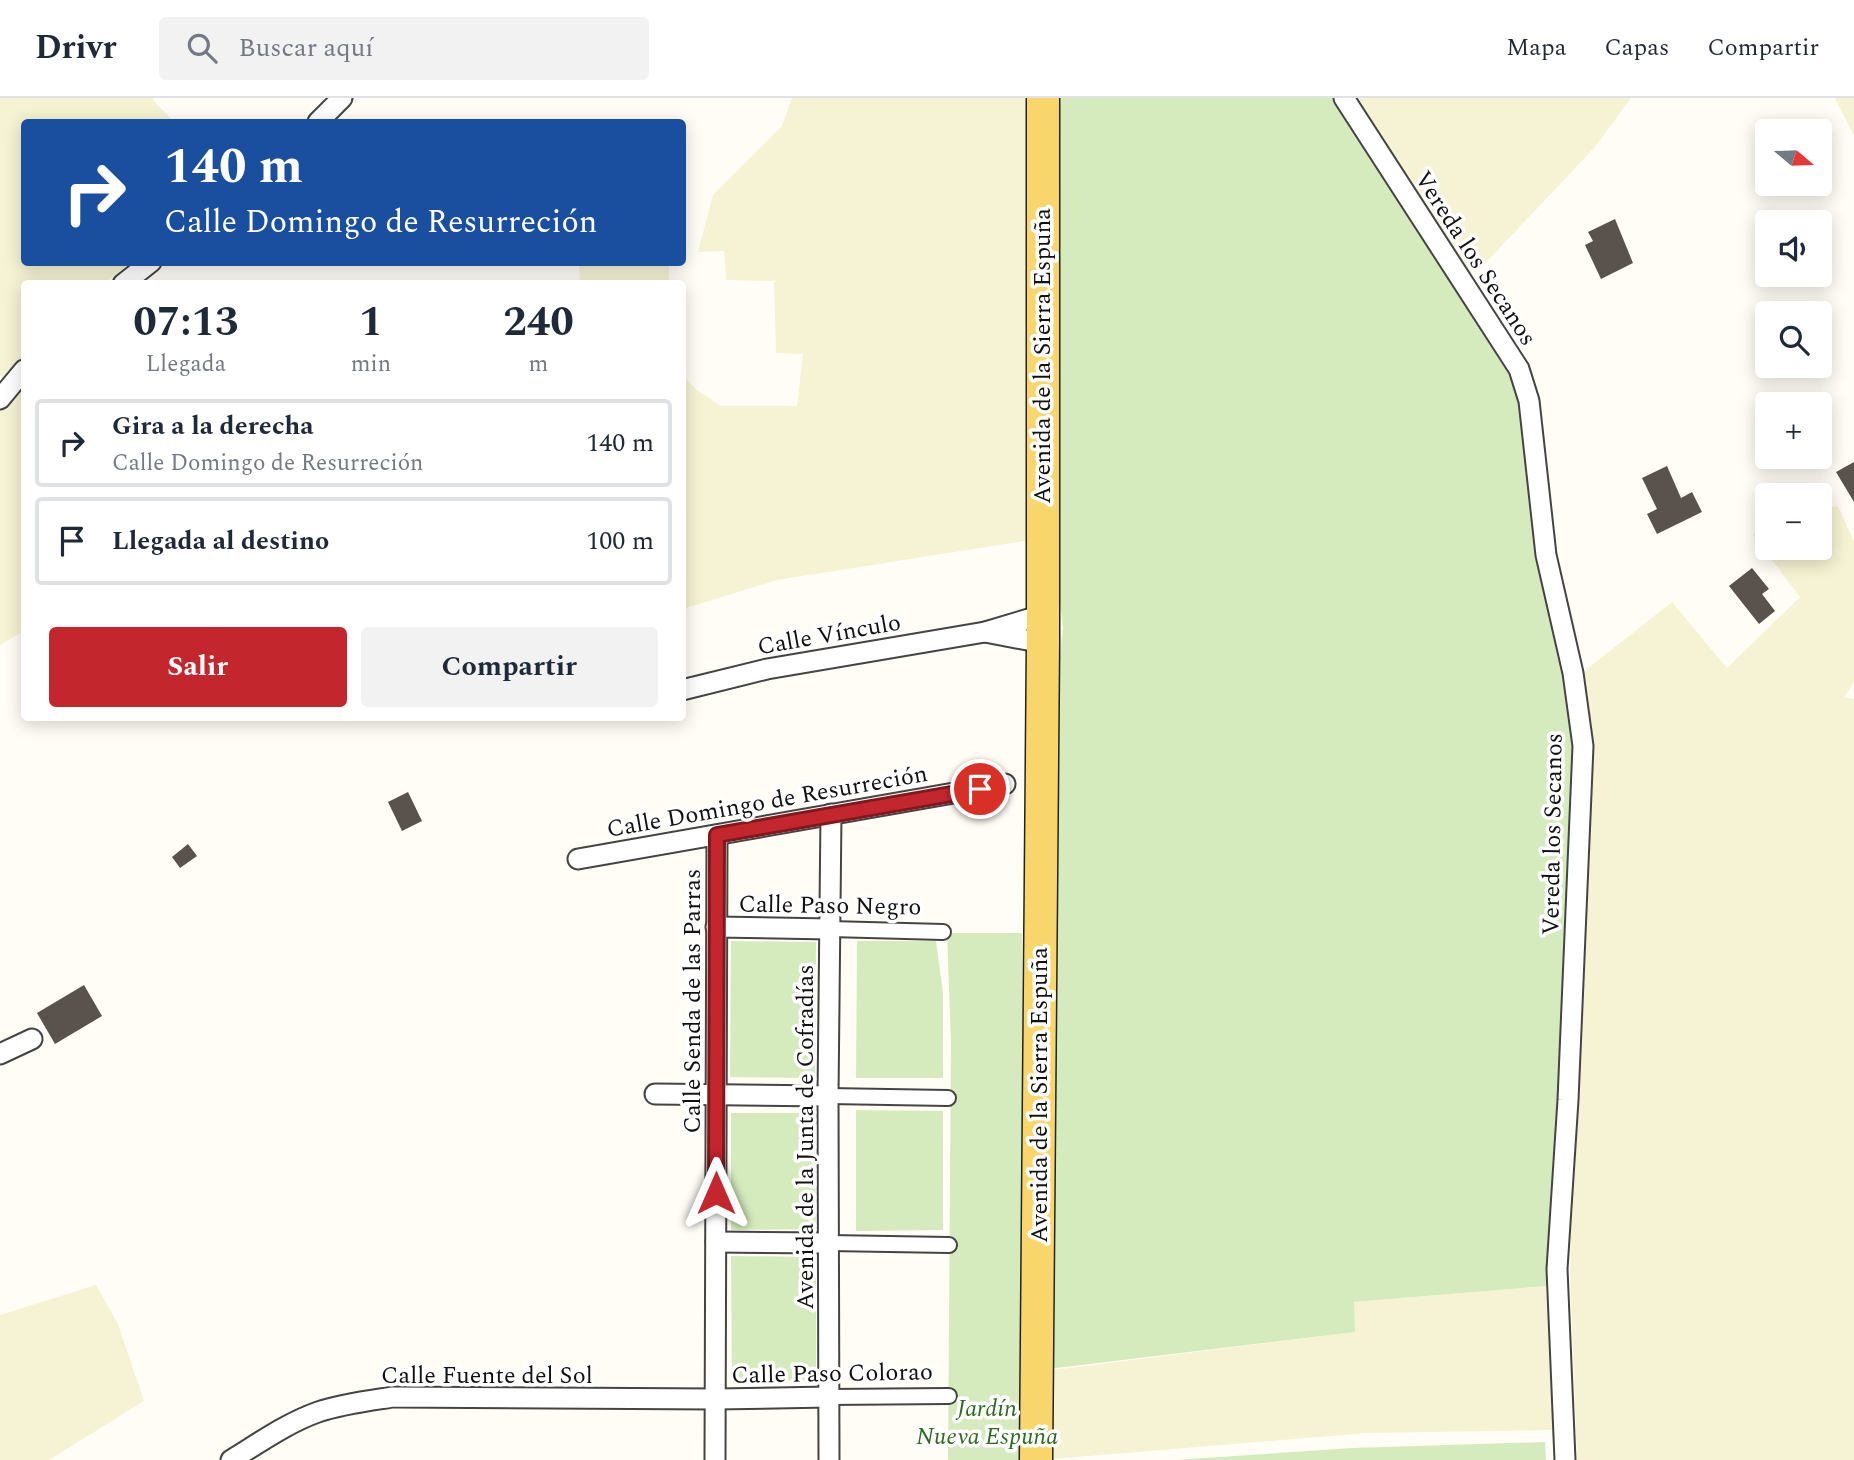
<!DOCTYPE html>
<html lang="es">
<meta charset="utf-8">
<style>
:root{--surface:#fff;--page:#f2f2f3;--text:#1f2937;--muted:#747a83;--line:#e0e1e3;--accent:#c4262e}
body{margin:0;font-family:Spectral,serif;background:var(--page);color:var(--text);height:100vh;display:flex;flex-direction:column;font-size:26px;white-space:nowrap}
*{box-sizing:border-box;margin:0}
p{font-size:23px;color:var(--muted)}
.icon{flex:none;width:38px;height:38px;fill:none;stroke:currentColor;stroke-width:2;stroke-linecap:round;stroke-linejoin:round}
.map{position:relative;flex:1;overflow:hidden}
.drawer{position:absolute;left:21px;top:182px;width:665px;height:441px;display:flex;flex-direction:column;background:var(--surface);border-radius:7px;box-shadow:0 4px 18px #0003}
.drawer>*{flex:none}
.top-card{position:absolute;left:21px;top:21px;width:665px;height:147px;border-radius:7px;box-shadow:0 4px 18px #0003;background:#1a4fa0;color:#fff;overflow:hidden}
.needle{width:46px;rotate:109deg}
.tools{position:absolute;left:1755px;top:21px;display:grid;gap:14px}
.tools a{display:grid;place-items:center;width:77px;height:77px;border-radius:7px;background:var(--surface);box-shadow:0 4px 18px #0003;font-size:35px}
.pin{position:absolute;display:grid;place-items:center;width:60px;height:60px;color:#fff;margin:-30px;border:4px solid #fff;border-radius:50%;box-shadow:0 2px 7px #0007}
.me{position:absolute;width:77px;margin:-38px;rotate:0deg;stroke-linejoin:round;filter:drop-shadow(0 0 5px #0008)}
.turn{display:flex;align-items:center;gap:24px;height:147px;padding:0 28px;font-size:32px}
.turn .icon{width:91px;height:91px;stroke-width:2.5}
.turn b{display:block;font-size:49px;line-height:60px}
.eta{display:flex;justify-content:space-evenly;align-items:center;height:119px;text-align:center}
.eta b{font-size:42px;font-weight:700;line-height:49px}
.button{display:flex;gap:14px;margin-top:auto;padding:14px 28px}
.button a{flex:1;height:80px;border-radius:7px;background:var(--accent);color:#fff;font-size:28px;font-weight:700;line-height:80px;text-align:center}
.button a+a{background:var(--page);color:var(--text)}
ul{padding:0;list-style:none}
li{display:flex;align-items:center;gap:21px;height:88px;margin:0 14px 10px;padding:0 14px;border:4px solid var(--line);border-radius:7px}
li div{flex:1}
li b{display:block;font-size:26px}
li em{font-style:normal}
header{display:flex;align-items:center;gap:42px;box-sizing:border-box;height:98px;padding:0 35px;background:var(--surface);border-bottom:2px solid var(--line)}
header strong{font-size:33px}
nav{display:flex;gap:38px;margin-inline-start:auto;font-size:24px}
.search{width:490px;height:63px;background:var(--page);display:flex;align-items:center;gap:18px;box-sizing:border-box;padding:0 24px;border-radius:7px;color:var(--muted);font-size:26px}
.map>svg:first-child{display:block}
</style>
<header>
<strong>Drivr</strong>
<div class="search"><svg class="icon" aria-label="search" viewBox="0 0 24 24"><circle cx="10" cy="10" r="6"/><path d="M15 15l6 6"/></svg>Buscar aquí</div>
<nav><a>Mapa</a><a>Capas</a><a>Compartir</a></nav>
</header>
<div class="map">
<svg width="1854" height="1362" viewBox="0 0 1854 1362">
<rect width="100%" height="100%" fill="#fffdf5"/>
<g fill="#f6f3d4">
<polygon points="0,0 154,0 153,2 174,24 24,24 24,164 131,165 104,185 24,186 24,259 7,286 0,277"/>
<polygon points="792,0 1030,0 1030,442 777,482 683,511 682,277 697,292 721,308 797,308 803,256 776,255 774,183 726,182 724,153 698,154 713,97 782,28"/>
<polygon points="1357,0 1631,0 1595,49 1477,174 1469,173"/>
<polygon points="1835,0 1854,0 1854,38"/>
<polygon points="579,165 669,165 669,185 580,185"/>
<polygon points="24,284 24,533 0,547 0,308"/>
<polygon points="1838,408 1854,443 1854,584 1844,599 1854,601 1854,1362 1577,1362 1570,1173 1574,1003 1582,853 1589,783 1589,661 1582,575 1672,504 1727,570 1800,499 1753,437 1767,426 1768,450 1820,450 1820,411"/>
<polygon points="96,1187 118,1226 144,1303 49,1362 0,1362 0,1217"/>
<polygon points="1546,1188 1553,1332 1366,1335 1053,1361 1053,1272 1354,1234 1354,1204"/>
</g>
<g fill="#d5ebbd">
<polygon points="1058,0 1337,0 1513,276 1523,308 1530,398 1548,513 1571,599 1575,653 1551,1185 1546,1188 1354,1204 1355,1234 1048,1271 1051,639 1063,530 1054,453"/>
<polygon points="947,835 1022,835 1025,1362 948,1362 951,944"/>
<polygon points="731,843 816,844 815,980 730,979"/>
<polygon points="857,843 936,843 943,895 943,980 856,980"/>
<polygon points="856,1012 943,1013 943,1132 856,1133"/>
<polygon points="731,1015 814,1015 816,1131 731,1132"/>
<polygon points="731,1158 816,1159 816,1282 732,1284"/>
<polygon points="1545,1344 1546,1362 1176,1362 1352,1350"/>
</g>
<g fill="#5a524d">
<polygon points="1615,121 1633,165 1601,181 1585,147 1593,143 1588,134"/>
<polygon points="1854,364 1854,404 1836,374"/>
<polygon points="1667,368 1681,400 1692,394 1702,414 1657,436 1647,416 1657,411 1642,380"/>
<polygon points="1752,470 1769,491 1762,496 1775,513 1759,526 1729,488"/>
<polygon points="408,694 422,723 402,733 388,704"/>
<polygon points="188,746 197,758 180,770 172,759"/>
<polygon points="84,887 102,918 55,946 37,915"/>
</g>
<g fill="none" stroke-linecap="round" stroke-linejoin="round">
<g stroke="#444" stroke-width="18">
<g id="pedestrian">
<polyline points="830,831 943,834"/>
<polyline points="828,998 948,1000"/>
<polyline points="829,1145 949,1147"/>
<polyline points="829,1299 949,1298"/>
</g>
</g>
<g stroke="#444" stroke-width="23">
<g id="minor">
<polyline points="1344,0 1519,271 1529,303 1546,457 1573,575 1583,648 1568,1002 1557,1171 1565,1362"/>
<polyline points="318,24 342,0"/>
<polyline points="123,186 151,164"/>
<polyline points="0,301 24,272"/>
<polyline points="1042,517 985,534 1043,545"/>
<polyline points="682,592 767,571 985,534"/>
<polyline points="578,761 1005,686"/>
<polyline points="716,829 830,831"/>
<polyline points="0,956 32,941"/>
<polyline points="655,996 828,998"/>
<polyline points="716,1144 829,1145"/>
<path d="M231 1362C259 1345 287 1325 318 1314 342 1306 367 1303 393 1299L715 1301 829 1299"/>
<polyline points="715,1362 717,737"/>
<polyline points="829,1362 828,998 831,716"/>
</g>
</g>
<g stroke="#222" stroke-width="35">
<polyline id="primary" points="1036,1362 1043,545 1043,0"/>
</g>
<use href="#pedestrian" stroke="#fff" stroke-width="14"/>
<use href="#minor" stroke="#fff" stroke-width="19"/>
<use href="#primary" stroke="#f9d66b" stroke-width="32"/>
</g>
<g fill="none" stroke-linecap="round" stroke-linejoin="round">
<g stroke="#7f191e" stroke-width="18">
<polyline id="route" points="716,1095 717,737 980,691"/>
</g>
<use href="#route" stroke="#c4262e" stroke-width="12"/>
</g>
<g text-anchor="middle" stroke-width="7" stroke-linejoin="round" paint-order="stroke">
<g font-size="24" fill="#111" stroke="#fff">
<text transform="translate(1476 160) rotate(57)" y="8">Vereda los Secanos</text>
<text transform="translate(1042 258) rotate(-90)" y="8">Avenida de la Sierra Espuña</text>
<text transform="translate(829 536) rotate(-10)" y="8">Calle Vínculo</text>
<text transform="translate(767 703) rotate(-10)" y="8">Calle Domingo de Resurreción</text>
<text transform="translate(1552 736) rotate(-89)" y="8">Vereda los Secanos</text>
<text transform="translate(830 807) rotate(1)" y="8">Calle Paso Negro</text>
<text transform="translate(692 903) rotate(-90)" y="8">Calle Senda de las Parras</text>
<text transform="translate(1039 997) rotate(-90)" y="8">Avenida de la Sierra Espuña</text>
<text transform="translate(805 1039) rotate(-90)" y="8">Avenida de la Junta de Cofradías</text>
<text transform="translate(832 1275) rotate(-1)" y="8">Calle Paso Colorao</text>
<text x="487" y="1285">Calle Fuente del Sol</text>
</g>
<g font-size="24" font-style="italic" fill="#2f6b1f" stroke="#fff">
<text x="987" y="1318">Jardín<tspan x="987" dy="28">Nueva Espuña</tspan></text>
</g>
</g>
</svg>
<div class="tools">
<a><svg class="needle" viewBox="-14 -14 28 28"><path d="M0-13l5 13h-10z" fill="#e53935"/><path d="M0 13l5-13h-10z" fill="#747a83"/></svg></a>
<a><svg class="icon" aria-label="sound" viewBox="0 0 24 24"><path d="M4 9h4l5-4v14l-5-4H4zM17 9q2 3 0 6"/></svg></a>
<a><svg class="icon" aria-label="search" viewBox="0 0 24 24"><circle cx="10" cy="10" r="6"/><path d="M15 15l6 6"/></svg></a>
<a>+</a>
<a>−</a>
</div>
<div class="pin" style="left:980px;top:691px;background:#d93025"><svg class="icon" aria-label="arrive" viewBox="0 0 24 24"><path d="M6 21V4h12l-3 4 3 4H6"/></svg></div>
<svg class="me" style="left:716px;top:1095px" viewBox="-20 -20 40 40"><path d="M0-17L14 15 0 8-14 15z" fill="#c4262e" stroke="#fff" stroke-width="4"/></svg>
<div class="top-card">
<div class="turn"><svg class="icon" aria-label="right" viewBox="0 0 24 24"><path d="M7 20v-9h11M14 6l5 5-5 5"/></svg><div><b>140 m</b>Calle Domingo de Resurreción</div></div>
</div>
<section class="drawer">
<div class="eta">
<div><b>07:13</b><p>Llegada</p></div>
<div><b>1</b><p>min</p></div>
<div><b>240</b><p>m</p></div>
</div>
<ul>
<li><svg class="icon" aria-label="right" viewBox="0 0 24 24"><path d="M7 20v-9h11M14 6l5 5-5 5"/></svg><div><b>Gira a la derecha</b><p>Calle Domingo de Resurreción</p></div><em>140 m</em></li>
<li><svg class="icon" aria-label="arrive" viewBox="0 0 24 24"><path d="M6 21V4h12l-3 4 3 4H6"/></svg><div><b>Llegada al destino</b></div><em>100 m</em></li>
</ul>
<div class="button"><a>Salir</a><a>Compartir</a></div>
</section>
</div>
